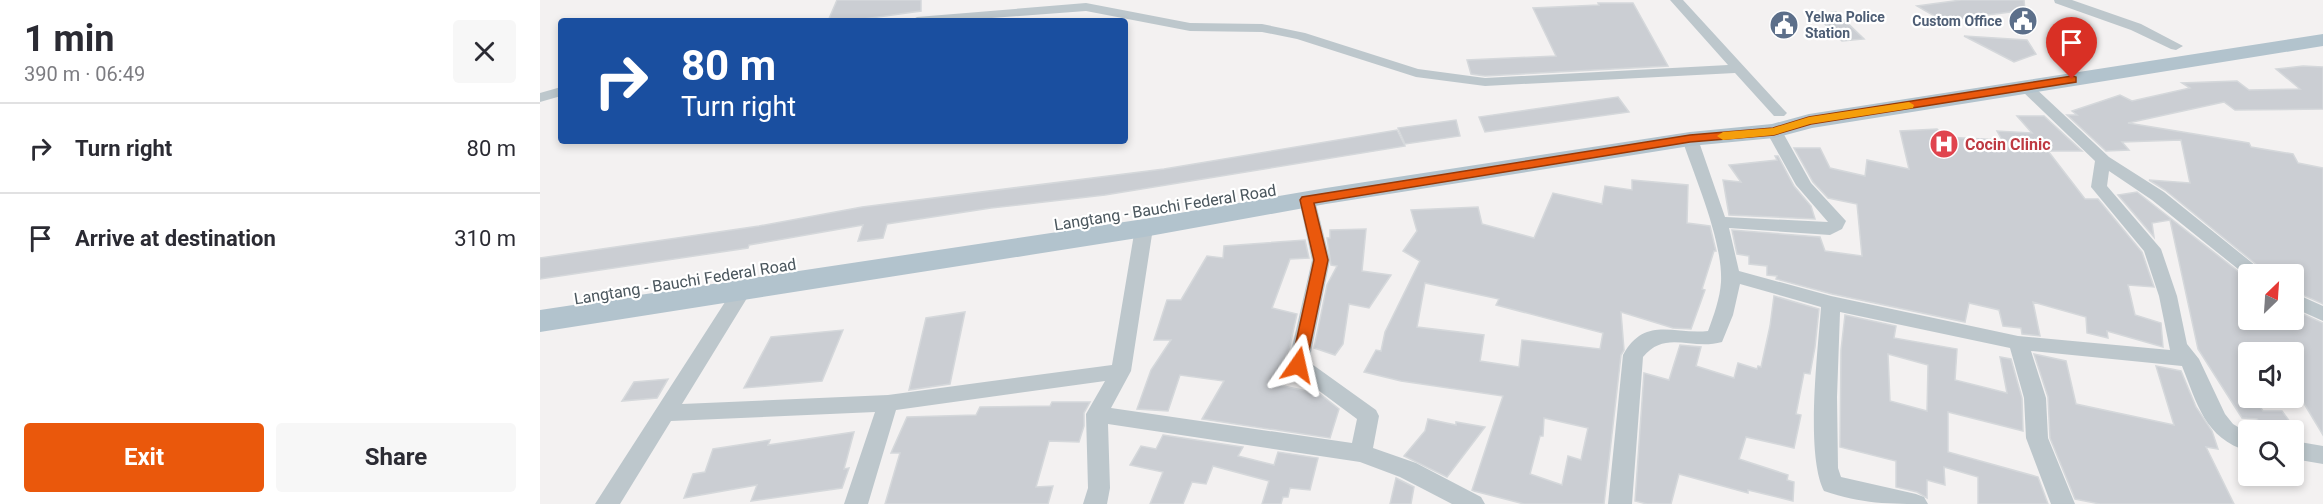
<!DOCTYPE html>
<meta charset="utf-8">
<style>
:root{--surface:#fff;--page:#f7f7f7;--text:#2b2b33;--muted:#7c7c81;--line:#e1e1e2;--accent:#ea580c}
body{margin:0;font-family:Roboto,sans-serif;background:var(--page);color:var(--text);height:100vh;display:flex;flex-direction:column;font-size:22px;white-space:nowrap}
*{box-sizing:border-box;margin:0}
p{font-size:20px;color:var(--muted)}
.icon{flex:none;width:33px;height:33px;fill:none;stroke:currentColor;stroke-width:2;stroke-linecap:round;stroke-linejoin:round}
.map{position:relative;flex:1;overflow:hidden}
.sheet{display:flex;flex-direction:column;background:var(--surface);width:540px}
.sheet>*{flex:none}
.guide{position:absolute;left:18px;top:18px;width:570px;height:126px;border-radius:6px;box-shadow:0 3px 9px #0003;background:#1a4fa0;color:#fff;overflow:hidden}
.needle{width:39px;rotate:25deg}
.tools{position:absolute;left:1698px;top:264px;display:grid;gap:12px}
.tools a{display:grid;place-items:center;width:66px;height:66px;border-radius:6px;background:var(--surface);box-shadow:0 3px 9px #0003;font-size:30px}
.pin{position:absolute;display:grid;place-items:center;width:51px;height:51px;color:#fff;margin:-62px -26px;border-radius:50% 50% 50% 0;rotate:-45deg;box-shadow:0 0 6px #0007}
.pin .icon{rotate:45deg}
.me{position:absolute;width:66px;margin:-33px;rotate:11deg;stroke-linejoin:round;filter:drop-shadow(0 0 4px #0008)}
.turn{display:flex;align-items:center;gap:21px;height:126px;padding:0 24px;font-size:27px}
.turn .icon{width:78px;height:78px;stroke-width:2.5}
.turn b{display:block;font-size:42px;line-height:51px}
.round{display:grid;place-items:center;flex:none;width:63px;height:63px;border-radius:6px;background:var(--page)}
.summary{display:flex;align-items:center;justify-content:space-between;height:102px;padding:0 24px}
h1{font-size:36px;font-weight:700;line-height:45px}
.primary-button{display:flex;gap:12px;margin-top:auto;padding:12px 24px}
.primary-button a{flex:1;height:69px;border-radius:6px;background:var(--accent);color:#fff;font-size:24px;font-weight:700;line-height:69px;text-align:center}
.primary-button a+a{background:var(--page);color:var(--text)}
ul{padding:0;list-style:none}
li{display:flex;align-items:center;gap:18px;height:90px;padding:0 24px;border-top:2px solid var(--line)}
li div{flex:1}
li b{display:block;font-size:22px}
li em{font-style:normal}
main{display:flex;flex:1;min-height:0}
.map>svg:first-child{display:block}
</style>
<main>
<section class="sheet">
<div class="summary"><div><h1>1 min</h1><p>390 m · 06:49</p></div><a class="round"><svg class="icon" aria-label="close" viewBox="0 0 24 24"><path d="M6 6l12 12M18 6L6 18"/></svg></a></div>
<ul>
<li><svg class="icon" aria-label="right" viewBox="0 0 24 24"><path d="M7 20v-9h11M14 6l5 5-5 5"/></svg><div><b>Turn right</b></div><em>80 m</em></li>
<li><svg class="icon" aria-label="arrive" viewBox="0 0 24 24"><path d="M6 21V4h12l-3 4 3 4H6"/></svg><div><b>Arrive at destination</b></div><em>310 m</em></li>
</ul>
<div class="primary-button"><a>Exit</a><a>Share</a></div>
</section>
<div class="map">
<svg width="1783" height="504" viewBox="0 0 1783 504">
<rect width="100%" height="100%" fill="#f3f1f1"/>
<g fill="#cbced3" stroke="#d5d8db" stroke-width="1.5" fill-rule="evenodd">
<polygon points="297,0 381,0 381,11 309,21 288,21"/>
<polygon points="1421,0 1484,0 1485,10 1403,21 1377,6"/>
<polygon points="1058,3 1093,3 1128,66 945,76 931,74 927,60 1016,56 993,8 1059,5"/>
<polygon points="1296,12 1324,39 1302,41 1275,14"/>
<polygon points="1424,36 1487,40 1496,54 1474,62"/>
<polygon points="1763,66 1783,67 1783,109 1695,110 1684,102 1588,123 1709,143 1711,147 1753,154 1758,163 1783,168 1783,304 1754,291 1754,274 1728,274 1625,190 1609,180 1650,183 1641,140 1582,142 1589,150 1566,151 1527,115 1537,115 1532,111 1580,95 1592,101 1650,88 1642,83 1697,81 1709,90 1760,89 1736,69"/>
<polygon points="1078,97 1089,112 945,132 939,117"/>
<polygon points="1477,116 1504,116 1542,151 1508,151 1545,199 1558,199 1602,252 1614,287 1588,285 1595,315 1621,323 1623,347 1567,331 1568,338 1547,333 1546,317 1493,302 1500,336 1482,334 1481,328 1463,326 1459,310 1429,303 1425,322 1292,294 1236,279 1237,276 1227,275 1227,266 1209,264 1209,256 1197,254 1192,230 1280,237 1285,251 1322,256 1317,204 1288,198 1273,182 1254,148 1280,148 1290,168 1325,176 1327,160 1369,169 1360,131 1397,129 1405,137 1462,140 1457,131 1492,133"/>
<polygon points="916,120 920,136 865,144 858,128"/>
<polygon points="857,130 865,146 565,195 451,208 347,224 343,238 318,241 323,225 209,245 208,248 0,279 0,258 219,226 322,207 624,169"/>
<polygon points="1235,156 1238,156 1254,186 1271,206 1275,219 1189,215 1183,180 1201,182 1189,165 1237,160"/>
<path d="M1092 180 1148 185 1147 223 1170 226 1176 251H1174L1162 289 1165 290 1151 329 1133 328 1081 312 1084 350 1081 355 1064 504H984L934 491 932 490 963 396 861 381 824 372 836 350 841 351 845 332 880 261 863 251 877 231 871 210 938 207 942 224 994 238 1013 193 1062 204 1065 186 1092 190ZM885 283 959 299 956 305 1063 333 1060 349 982 340 979 367 940 361 944 335 877 327ZM1004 418 1048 428 1041 460 1028 456 1022 485 990 474 1000 436H1003Z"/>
<polygon points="1597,192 1708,279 1708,320 1754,320 1754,310 1783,323 1783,435 1754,387 1754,352 1708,352 1708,398 1714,398 1723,411 1742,411 1756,430 1726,430 1717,419 1702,418 1658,349 1630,220 1612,223 1614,237 1578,195"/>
<polygon points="826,229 822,271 851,275 829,308 809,304 803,344 795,355 774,348 787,285 797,266 791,265 787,238 790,238 790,230"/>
<polygon points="765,240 769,258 750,259 732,308 757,314 749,350 730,383 780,394 799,409 790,438 662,419 684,381 640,375 628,411 597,409 611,370 631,340 614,340 627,300 641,300 667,256 683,258 684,246"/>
<polygon points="1234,296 1279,309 1275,347 1270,374 1264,373 1256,414 1261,415 1254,448 1206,437 1199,459 1248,475 1247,480 1254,482 1253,501 1208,490 1208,493 1139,474 1131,504 1107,504 1095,501 1104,373 1129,380 1140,345 1161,347 1156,366 1194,378 1198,363 1217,369 1218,366 1221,367 1230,326"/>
<polygon points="425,312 410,384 369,390 386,318"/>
<path d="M1305 315 1356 326 1354 338 1417 349 1415 380 1467 393 1460 357 1471 359 1482 398 1483 431 1408 412V452L1498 477 1508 504H1438V477L1404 467 1405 485 1387 480V498L1377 492 1356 487V461L1300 447 1301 350ZM1348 354 1388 365 1387 411 1350 401Z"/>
<polygon points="303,330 282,381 204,388 231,337"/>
<polygon points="1494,354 1526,361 1536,404 1634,425 1616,366 1641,371 1656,407 1672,431 1678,449 1666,447 1694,504 1560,504 1535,499 1510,438 1508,397"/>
<polygon points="128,379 117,398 82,401 94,382"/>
<polygon points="512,402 550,402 544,413 544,426 539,442 509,441 496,487 513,486 508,504 345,504 360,453 351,453 367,417 436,415 440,407 510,406"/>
<polygon points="888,419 916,425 916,422 945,427 907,477 864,456 885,431"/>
<polygon points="314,432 304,469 309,468 302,488 211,501 217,485 144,498 153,474 165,472 173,449 230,440 228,445"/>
<polygon points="623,435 703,447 698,456 734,465 738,452 778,458 770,490 750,488 748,497 743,497 741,504 722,504 729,481 673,466 666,484 652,482 643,504 610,504 623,472 590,465 601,446 616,449"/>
<polygon points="856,478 874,487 871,504 850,504"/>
</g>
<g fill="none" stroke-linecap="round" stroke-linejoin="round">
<g fill="#bdc7cc" fill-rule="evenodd">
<polygon points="1130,0 1143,0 1244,110 1247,113 1244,116 1234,116 1195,73 945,86 876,77 757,39 722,32 650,31 546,11 412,21 370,21 377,17 546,3 650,23 722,24 765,33 878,69 945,78 1188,65"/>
<polygon points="1514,0 1532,0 1601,24 1643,46 1636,50 1631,49 1591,30 1515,3"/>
<path d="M1486 83 1491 84 1569 157 1624 192 1726 274H1708V277L1612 200 1569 171 1567 186 1621 249 1637 296 1647 344 1659 359 1685 414 1693 424 1708 433V451C1665 439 1657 403 1642 366L1491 351 1506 398 1508 438 1535 504H1511L1486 438 1484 398 1470 348 1300 312 1297 397 1298 468 1301 477 1376 494 1384 497 1388 504C1349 504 1322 504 1284 491 1265 453 1278 351 1281 307L1200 284 1193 315 1182 342C1151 351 1126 329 1103 357L1092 504H1068L1083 355C1105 315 1134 335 1168 331 1174 315 1180 298 1181 282 1183 241 1155 178 1142 139L1144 136 1150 134 1158 139 1185 217 1288 222 1256 185 1226 131 1234 126 1242 131 1271 183 1306 221 1302 229 1290 235 1189 228 1199 271 1291 296 1478 336 1630 350 1619 296 1604 251 1551 187 1555 161 1481 90 1479 87Z"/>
<polygon points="21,87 21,96 0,102 0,93"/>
<polygon points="767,195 773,196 775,200 790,260 769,362 836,410 839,416 833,448 876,463 941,497 945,504 912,504 860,477 820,462 568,424 570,488 567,504 543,504 548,488 546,414 565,381 356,410 328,504 304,504 335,412 131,421 80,504 55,504 196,285 203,284 210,285 212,290 142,404 348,395 572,365 595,228 598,224 610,224 613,228 591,371 571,408 812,443 817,419 751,370 748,365 772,260 759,200 761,196"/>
<polygon points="1754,293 1783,306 1783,321 1754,308"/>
<polygon points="1754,441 1783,446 1783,464 1754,459"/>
</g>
<polygon fill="#b2c3cd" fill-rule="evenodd" points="1783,34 1783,46 1272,128 1234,138 1150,146 786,204 604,237 0,332 0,310 604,219 786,188 1150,132 1232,124 1269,114"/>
</g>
<polygon fill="#ea580c" stroke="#983908" stroke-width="1.5" points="1532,76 1536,77 1536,82 1271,124 1234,135 1150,142 774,203 788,260 766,365 764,369 753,369 751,365 774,260 760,200 762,197 1150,135 1233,128 1269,117"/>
<polygon fill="#f59e0b" points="1369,102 1374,105 1373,108 1270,124 1234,135 1183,140 1177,136 1183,132 1233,128 1269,117"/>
<defs>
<g id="civic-disc" transform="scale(1.5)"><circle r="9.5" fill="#5c6f8a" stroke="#fff"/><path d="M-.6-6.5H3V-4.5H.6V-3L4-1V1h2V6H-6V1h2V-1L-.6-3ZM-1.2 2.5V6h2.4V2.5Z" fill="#fff"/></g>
<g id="hospital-disc" transform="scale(1.5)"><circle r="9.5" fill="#e0444e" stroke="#fff"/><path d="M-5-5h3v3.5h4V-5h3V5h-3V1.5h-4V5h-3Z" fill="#fff"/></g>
</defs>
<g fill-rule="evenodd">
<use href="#civic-disc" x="1483" y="21"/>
<use href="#civic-disc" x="1244" y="25"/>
<use href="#hospital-disc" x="1404" y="144"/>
</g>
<g text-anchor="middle" stroke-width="4.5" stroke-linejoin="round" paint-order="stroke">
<g font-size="14" font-weight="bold" fill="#4e5e75" stroke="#fff" text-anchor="start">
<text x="1265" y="22">Yelwa Police<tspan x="1265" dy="16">Station</tspan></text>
<text x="1462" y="26" text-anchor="end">Custom Office</text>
</g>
<g font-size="16" font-weight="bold" fill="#be3a42" stroke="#fff" text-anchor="start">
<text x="1425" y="150">Cocin Clinic</text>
</g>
<g font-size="16" fill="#4a565d" stroke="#fff">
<text transform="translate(625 207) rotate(-9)" y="6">Langtang - Bauchi Federal Road</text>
<text transform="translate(145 281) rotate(-9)" y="6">Langtang - Bauchi Federal Road</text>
</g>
</g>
</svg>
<div class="tools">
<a><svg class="needle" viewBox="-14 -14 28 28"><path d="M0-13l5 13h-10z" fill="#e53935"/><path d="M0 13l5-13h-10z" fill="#7c7c81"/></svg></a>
<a><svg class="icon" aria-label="sound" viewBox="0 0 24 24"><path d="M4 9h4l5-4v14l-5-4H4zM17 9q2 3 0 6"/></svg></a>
<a><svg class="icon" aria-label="search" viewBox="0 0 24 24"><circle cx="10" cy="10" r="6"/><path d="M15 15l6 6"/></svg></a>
</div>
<div class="pin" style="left:1532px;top:79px;background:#d93025"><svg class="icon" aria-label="arrive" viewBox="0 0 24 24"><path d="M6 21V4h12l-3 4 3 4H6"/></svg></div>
<svg class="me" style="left:758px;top:365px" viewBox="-20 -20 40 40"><path d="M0-17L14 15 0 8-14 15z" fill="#ea580c" stroke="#fff" stroke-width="4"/></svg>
<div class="guide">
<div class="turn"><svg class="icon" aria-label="right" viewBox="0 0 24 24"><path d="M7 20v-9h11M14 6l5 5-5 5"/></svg><div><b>80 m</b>Turn right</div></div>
</div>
</div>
</main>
